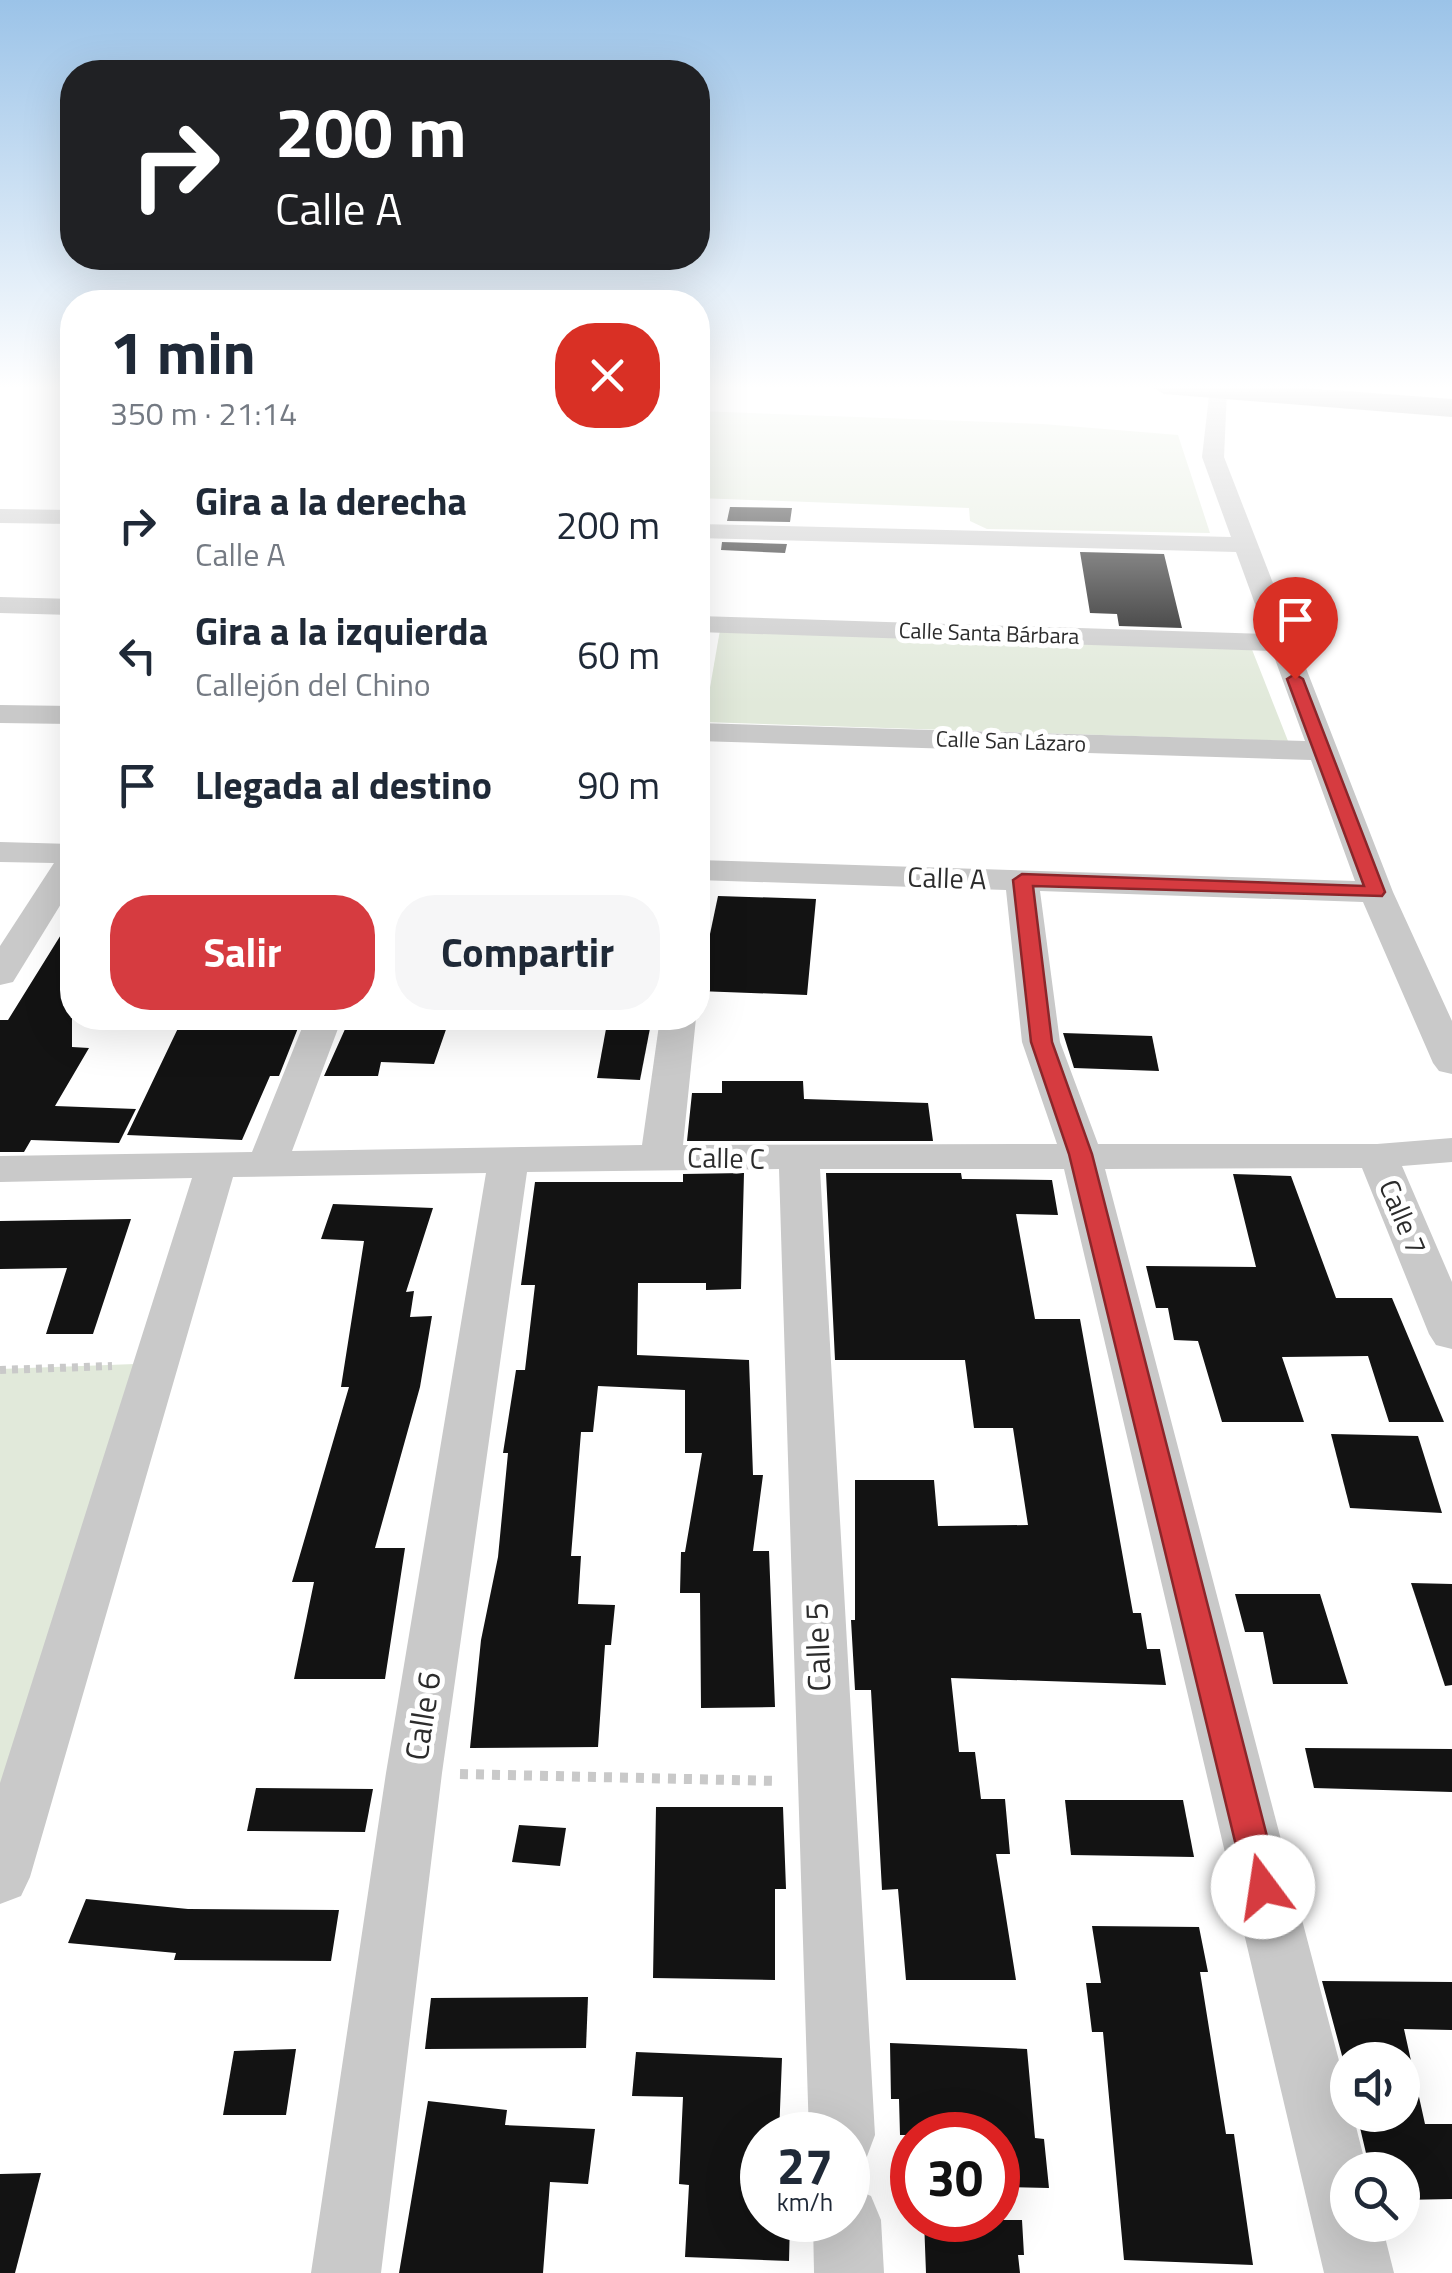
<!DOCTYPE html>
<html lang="es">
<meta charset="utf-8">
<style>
:root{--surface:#fff;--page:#f6f6f7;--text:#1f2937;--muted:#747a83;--accent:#d63b40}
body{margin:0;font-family:"Titillium Web",sans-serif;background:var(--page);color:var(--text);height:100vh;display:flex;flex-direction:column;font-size:38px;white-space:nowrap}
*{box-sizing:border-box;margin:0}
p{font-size:32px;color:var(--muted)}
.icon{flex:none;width:55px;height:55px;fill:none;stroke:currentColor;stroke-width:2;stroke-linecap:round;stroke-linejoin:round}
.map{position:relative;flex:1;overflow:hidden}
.drawer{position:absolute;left:60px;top:290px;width:650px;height:740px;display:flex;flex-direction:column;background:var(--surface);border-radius:40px;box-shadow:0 10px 40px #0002}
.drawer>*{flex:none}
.hud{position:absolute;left:60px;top:60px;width:650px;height:210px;border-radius:40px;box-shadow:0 10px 40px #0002;background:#202124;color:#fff;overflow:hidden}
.buttons{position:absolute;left:1330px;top:2042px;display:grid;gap:20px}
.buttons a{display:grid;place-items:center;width:90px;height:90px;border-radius:50%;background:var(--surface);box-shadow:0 10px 40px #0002;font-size:50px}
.speed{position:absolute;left:740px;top:2112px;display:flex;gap:20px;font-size:50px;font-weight:700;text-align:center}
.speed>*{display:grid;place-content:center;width:130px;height:130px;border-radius:50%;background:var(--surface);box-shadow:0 10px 40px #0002;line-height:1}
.speed small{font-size:25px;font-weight:400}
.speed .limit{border:15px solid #d22;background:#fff;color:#111}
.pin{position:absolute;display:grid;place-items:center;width:85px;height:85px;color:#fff;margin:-102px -42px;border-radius:50% 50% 50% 0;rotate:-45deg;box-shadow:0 0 10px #0007}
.pin .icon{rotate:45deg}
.me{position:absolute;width:110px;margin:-55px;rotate:346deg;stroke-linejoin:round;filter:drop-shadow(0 0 8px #0008)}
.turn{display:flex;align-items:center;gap:35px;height:210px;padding:0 50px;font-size:45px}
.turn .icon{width:130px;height:130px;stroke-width:2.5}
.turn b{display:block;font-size:70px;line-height:85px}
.round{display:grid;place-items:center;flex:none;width:105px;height:105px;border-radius:40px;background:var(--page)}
.headline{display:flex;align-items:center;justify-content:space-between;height:170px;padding:0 50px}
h1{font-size:60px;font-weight:700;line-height:75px}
.button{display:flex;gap:20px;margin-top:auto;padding:20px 50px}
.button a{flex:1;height:115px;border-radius:40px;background:var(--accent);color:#fff;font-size:40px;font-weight:700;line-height:115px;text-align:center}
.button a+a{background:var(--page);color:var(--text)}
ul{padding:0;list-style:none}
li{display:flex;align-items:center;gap:30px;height:130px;padding:0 50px}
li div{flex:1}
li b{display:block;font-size:38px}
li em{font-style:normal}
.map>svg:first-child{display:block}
</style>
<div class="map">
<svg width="1452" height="2273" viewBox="0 0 1452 2273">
<rect width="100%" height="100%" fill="#fff"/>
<g fill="#e1e9da">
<polygon points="698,411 1043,424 1178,435 1210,533 987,529 970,521 969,508 698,498"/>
<polygon points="720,630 1251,647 1288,741 704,722"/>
<polygon points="135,1364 0,1819 0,1369"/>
</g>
<g fill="#131313">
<polygon points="730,507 792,508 790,522 727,521"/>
<polygon points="722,542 787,544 785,553 721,550"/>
<polygon points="1080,552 1164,554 1182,628 1119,626 1117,614 1090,613"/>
<polygon points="718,896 816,899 807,995 698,991"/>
<polygon points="72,917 72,1047 89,1048 55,1106 136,1109 119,1143 31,1140 24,1152 0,1152 0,1020 8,1020"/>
<polygon points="350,1018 450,1018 434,1064 381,1062 378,1076 324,1076"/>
<polygon points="608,1018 652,1018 640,1080 597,1078"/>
<polygon points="180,1024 298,1028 279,1076 270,1076 242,1140 127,1135"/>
<polygon points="1063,1033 1152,1036 1159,1071 1074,1068"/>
<polygon points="722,1081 803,1081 804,1099 928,1103 933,1141 687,1141 692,1093 722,1093"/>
<polygon points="744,1173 741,1289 706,1290 706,1283 638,1283 637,1355 749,1360 753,1475 763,1475 753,1551 769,1551 775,1707 701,1708 700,1593 680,1593 681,1552 685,1552 702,1453 685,1453 685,1390 598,1386 593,1432 581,1432 571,1556 581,1556 578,1604 615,1605 611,1645 605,1645 598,1747 470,1748 481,1640 498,1557 508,1453 503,1453 516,1370 525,1370 535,1285 521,1285 535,1182 683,1182 683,1174"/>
<polygon points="826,1173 961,1173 962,1179 1052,1180 1058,1215 1016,1214 1035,1319 1080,1319 1133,1613 1141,1613 1147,1649 1160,1649 1166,1685 951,1678 959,1752 975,1752 981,1799 1005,1799 1010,1854 996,1854 1016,1980 906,1980 898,1889 882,1890 871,1690 855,1690 851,1620 855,1620 855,1480 934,1480 938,1526 1028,1525 1013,1428 974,1428 965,1360 835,1360"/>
<polygon points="1233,1174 1291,1176 1336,1298 1392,1298 1444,1422 1389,1422 1368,1356 1282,1357 1304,1422 1222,1422 1198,1341 1174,1340 1168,1308 1156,1308 1146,1266 1256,1267"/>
<polygon points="333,1204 433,1208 406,1292 414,1291 410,1317 432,1316 420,1387 375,1548 405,1548 385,1679 294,1679 314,1582 292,1582 349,1387 341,1387 364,1241 321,1239"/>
<polygon points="131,1219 93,1334 46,1334 67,1268 0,1269 0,1221"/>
<polygon points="1331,1434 1418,1436 1442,1513 1350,1508"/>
<polygon points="1411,1583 1452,1584 1452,1685 1445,1686"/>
<polygon points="1235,1594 1320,1594 1348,1684 1273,1684 1263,1632 1245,1632"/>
<polygon points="1305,1748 1452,1749 1452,1792 1314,1788"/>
<polygon points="256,1788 373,1789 365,1832 247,1831"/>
<polygon points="1065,1800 1183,1800 1194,1857 1071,1855"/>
<polygon points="656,1807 783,1807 786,1889 775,1889 775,1980 653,1978"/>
<polygon points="519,1825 566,1828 560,1866 512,1862"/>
<polygon points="86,1899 188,1909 339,1910 331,1961 174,1960 176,1953 68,1943"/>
<polygon points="1092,1926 1199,1927 1208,1972 1200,1972 1226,2134 1234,2134 1253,2265 1124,2260 1103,2032 1092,2032 1086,1983 1101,1983"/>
<polygon points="1322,1981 1452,1982 1452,2030 1404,2029 1425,2124 1452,2124 1452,2199 1402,2200 1402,2170 1370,2170 1357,2115 1402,2115 1402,2060 1348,2060 1348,2078"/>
<polygon points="588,1997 586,2048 425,2049 431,1998"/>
<polygon points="890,2043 1027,2049 1035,2138 1044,2139 1049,2188 998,2187 998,2135 900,2135 899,2099 891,2099"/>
<polygon points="296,2049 286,2115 223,2115 234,2051"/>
<polygon points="636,2052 782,2058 779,2135 762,2135 762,2220 790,2220 789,2261 685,2257 689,2185 679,2184 683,2097 632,2096"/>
<polygon points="428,2101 507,2110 505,2125 595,2129 588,2184 550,2182 543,2273 399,2273"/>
<polygon points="41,2173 15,2273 0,2273 0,2174"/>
<polygon points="924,2220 1022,2220 1024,2255 1018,2255 1020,2273 926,2273"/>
</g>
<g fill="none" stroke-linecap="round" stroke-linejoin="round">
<polyline stroke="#c9c9c9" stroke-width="8" stroke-dasharray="6 6" stroke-linecap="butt" points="0,1370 112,1366"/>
<polyline stroke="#c9c9c9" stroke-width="10" stroke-dasharray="8 8" stroke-linecap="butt" points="460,1774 778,1781"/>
<g fill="#c9c9c9" fill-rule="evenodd">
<polygon points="1210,387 1227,391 1224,457 1393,892 1452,1021 1452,1074 1439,1071 1433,1063 1363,902 1040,891 1060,1042 1098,1144 1377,1144 1452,1138 1452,1162 1402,1166 1452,1282 1452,1349 1436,1345 1429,1334 1362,1168 1105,1169 1348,2095 1348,2115 1353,2115 1367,2170 1348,2170 1348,2225 1382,2225 1394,2273 1324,2273 1064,1169 820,1169 875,2135 866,2159 848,2166 848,2135 809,2135 779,1169 527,1172 442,1773 381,2273 311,2273 386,1773 486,1173 233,1177 30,1877 21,1896 0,1904 0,1783 192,1178 0,1182 0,1156 252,1152 306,1018 342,1018 292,1151 642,1145 660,1018 696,1018 683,1145 1057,1144 1022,1042 1006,890 698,880 698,860 1355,881 1311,760 698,741 698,723 1305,741 1272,651 698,632 698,616 1266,634 1236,552 698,538 698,524 1231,537 1202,457"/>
<polygon points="0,509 72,510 72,524 0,523"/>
<polygon points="0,597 72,599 72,615 0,613"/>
<polygon points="0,705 72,706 72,724 0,723"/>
<polygon points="0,842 72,844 72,886 13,982 0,985 0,946 54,863 0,862"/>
<polygon points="848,2186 871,2196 881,2220 884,2273 814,2273 813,2220 848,2220"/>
</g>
<polygon fill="#939393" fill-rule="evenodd" points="1150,386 1279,386 1452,399 1452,417 1164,394"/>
</g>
<linearGradient id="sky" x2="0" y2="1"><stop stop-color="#9bc3e8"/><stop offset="0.55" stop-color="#fff"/><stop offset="1" stop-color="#fff" stop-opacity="0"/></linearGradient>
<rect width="1452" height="705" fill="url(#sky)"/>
<polygon fill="#d63b40" stroke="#8b262a" stroke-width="2.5" points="1295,674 1303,679 1385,892 1382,896 1033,886 1052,1042 1092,1154 1280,1887 1275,1898 1263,1903 1251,1898 1246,1887 1069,1154 1031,1042 1013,880 1022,874 1364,886 1287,679"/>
<g text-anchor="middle" stroke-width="10" stroke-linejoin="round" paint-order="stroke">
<g font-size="22" fill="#2c2c2c" stroke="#fff">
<text transform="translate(989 633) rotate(2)" y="8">Calle Santa Bárbara</text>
<text transform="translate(1011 741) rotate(2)" y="8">Calle San Lázaro</text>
</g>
<g font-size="28" fill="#2c2c2c" stroke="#fff">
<text transform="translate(947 878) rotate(2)" y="10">Calle A</text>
<text transform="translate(726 1158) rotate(1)" y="10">Calle C</text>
<text transform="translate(1403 1217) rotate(67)" y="10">Calle 7</text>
</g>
<g font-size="32" fill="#2c2c2c" stroke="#fff">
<text transform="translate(818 1647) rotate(-92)" y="11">Calle 5</text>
<text transform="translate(423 1716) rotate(-81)" y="11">Calle 6</text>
</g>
</g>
</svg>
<div class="buttons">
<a><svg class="icon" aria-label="sound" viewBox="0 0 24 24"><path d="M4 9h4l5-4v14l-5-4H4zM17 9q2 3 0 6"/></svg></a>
<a><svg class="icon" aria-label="search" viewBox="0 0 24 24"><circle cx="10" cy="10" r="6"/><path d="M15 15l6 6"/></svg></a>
</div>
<div class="speed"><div>27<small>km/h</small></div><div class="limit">30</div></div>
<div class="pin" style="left:1295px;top:679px;background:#d93025"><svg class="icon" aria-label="arrive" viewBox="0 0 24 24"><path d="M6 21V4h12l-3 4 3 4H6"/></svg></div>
<svg class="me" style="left:1263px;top:1887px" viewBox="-20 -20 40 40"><circle r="19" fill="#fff"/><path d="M0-13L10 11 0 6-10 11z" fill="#d63b40"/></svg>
<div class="hud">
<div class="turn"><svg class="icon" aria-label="right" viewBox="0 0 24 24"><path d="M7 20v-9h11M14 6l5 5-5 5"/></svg><div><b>200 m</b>Calle A</div></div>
</div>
<section class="drawer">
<div class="headline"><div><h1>1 min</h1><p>350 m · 21:14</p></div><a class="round" style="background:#d93025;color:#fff"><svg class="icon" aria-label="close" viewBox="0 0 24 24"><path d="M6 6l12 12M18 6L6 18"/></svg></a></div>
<ul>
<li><svg class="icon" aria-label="right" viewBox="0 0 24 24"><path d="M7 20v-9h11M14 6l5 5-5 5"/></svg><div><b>Gira a la derecha</b><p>Calle A</p></div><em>200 m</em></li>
<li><svg class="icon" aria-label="left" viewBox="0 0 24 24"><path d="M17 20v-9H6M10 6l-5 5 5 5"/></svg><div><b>Gira a la izquierda</b><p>Callejón del Chino</p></div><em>60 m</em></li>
<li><svg class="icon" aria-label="arrive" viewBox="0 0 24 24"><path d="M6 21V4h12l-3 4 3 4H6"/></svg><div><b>Llegada al destino</b></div><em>90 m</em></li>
</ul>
<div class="button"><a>Salir</a><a>Compartir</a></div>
</section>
</div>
